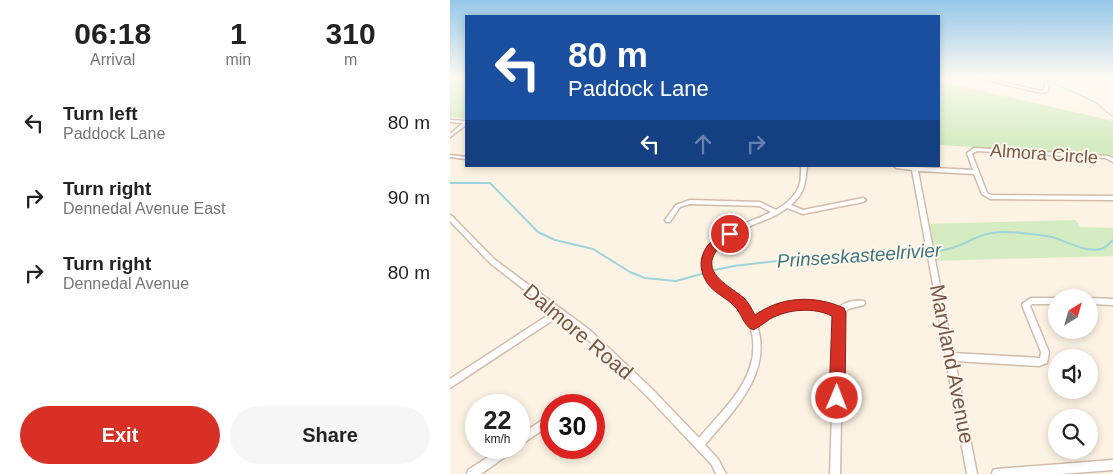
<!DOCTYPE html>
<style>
:root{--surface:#fff;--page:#f6f6f6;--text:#222;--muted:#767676;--accent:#d93025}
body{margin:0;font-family:Helvetica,sans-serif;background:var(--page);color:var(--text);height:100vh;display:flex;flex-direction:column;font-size:19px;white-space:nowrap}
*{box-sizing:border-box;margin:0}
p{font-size:16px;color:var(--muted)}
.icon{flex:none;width:28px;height:28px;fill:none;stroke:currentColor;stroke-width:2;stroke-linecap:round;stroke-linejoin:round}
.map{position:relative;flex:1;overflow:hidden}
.side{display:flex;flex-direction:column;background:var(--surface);width:450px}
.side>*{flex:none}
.top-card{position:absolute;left:15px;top:15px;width:475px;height:152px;border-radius:0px;box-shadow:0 2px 8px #0003;background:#1a4fa0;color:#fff;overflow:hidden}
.needle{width:32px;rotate:37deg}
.buttons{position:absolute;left:598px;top:289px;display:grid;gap:10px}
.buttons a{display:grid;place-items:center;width:50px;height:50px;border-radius:50%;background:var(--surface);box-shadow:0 2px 8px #0003;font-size:25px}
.speed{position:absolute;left:15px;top:394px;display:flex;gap:10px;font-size:25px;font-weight:700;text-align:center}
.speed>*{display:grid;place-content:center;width:65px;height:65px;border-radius:50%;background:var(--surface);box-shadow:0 2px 8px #0003;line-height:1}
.speed small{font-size:12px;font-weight:400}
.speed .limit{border:8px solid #d22;background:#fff;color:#111}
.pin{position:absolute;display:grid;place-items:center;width:42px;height:42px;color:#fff;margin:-21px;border:2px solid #fff;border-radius:50%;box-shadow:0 1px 5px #0007}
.me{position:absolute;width:55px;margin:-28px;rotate:1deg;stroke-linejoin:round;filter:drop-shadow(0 0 4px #0008)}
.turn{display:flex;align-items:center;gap:18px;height:105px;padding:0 20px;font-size:22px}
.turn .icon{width:65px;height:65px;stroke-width:2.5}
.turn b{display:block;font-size:35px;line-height:42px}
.lanes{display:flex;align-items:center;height:48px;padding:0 20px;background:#0003;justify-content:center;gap:25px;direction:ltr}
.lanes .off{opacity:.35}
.eta{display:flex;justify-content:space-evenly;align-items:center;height:85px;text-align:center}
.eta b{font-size:30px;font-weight:700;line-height:35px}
.button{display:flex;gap:10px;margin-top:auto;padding:10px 20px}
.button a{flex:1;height:58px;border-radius:30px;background:var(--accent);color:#fff;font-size:20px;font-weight:700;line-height:58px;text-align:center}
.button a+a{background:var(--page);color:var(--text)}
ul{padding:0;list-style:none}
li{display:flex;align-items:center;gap:15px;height:75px;padding:0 20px}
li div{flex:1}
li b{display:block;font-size:19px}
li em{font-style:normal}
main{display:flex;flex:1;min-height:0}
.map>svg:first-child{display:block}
</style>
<main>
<section class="side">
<div class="eta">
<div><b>06:18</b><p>Arrival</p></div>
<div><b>1</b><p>min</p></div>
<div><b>310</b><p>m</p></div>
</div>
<ul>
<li><svg class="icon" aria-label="left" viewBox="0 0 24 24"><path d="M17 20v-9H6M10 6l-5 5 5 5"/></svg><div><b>Turn left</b><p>Paddock Lane</p></div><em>80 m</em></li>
<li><svg class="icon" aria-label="right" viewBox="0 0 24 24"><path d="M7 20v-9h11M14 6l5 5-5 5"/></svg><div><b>Turn right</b><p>Dennedal Avenue East</p></div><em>90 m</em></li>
<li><svg class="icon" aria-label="right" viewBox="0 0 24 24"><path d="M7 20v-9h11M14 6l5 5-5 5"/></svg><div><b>Turn right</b><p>Dennedal Avenue</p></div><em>80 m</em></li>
</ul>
<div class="button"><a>Exit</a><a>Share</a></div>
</section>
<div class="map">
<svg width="663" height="474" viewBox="0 0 663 474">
<rect width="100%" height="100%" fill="#fdf3e4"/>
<g fill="#d5ecc2">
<polygon points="0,78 16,78 16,118 0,117"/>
<polygon points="489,81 663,121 663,155 489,145"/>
<polygon points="626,220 630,227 663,228 663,256 482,261 474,224"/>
</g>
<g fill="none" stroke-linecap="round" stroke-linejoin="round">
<polyline stroke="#9dd3db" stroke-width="1" points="592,78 645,102 663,117"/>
<g stroke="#9dd3db" stroke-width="2">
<polyline points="0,183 40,183 88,232 105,240 143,249 180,272 195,278 226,281 255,273"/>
<path d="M483 251C512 251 524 232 552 232 568 232 587 234 602 237 616 241 636 253 651 249 655 248 660 243 663 240"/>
<polyline points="260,271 284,266 363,257 478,252"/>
</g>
<g stroke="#d2bcac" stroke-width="3">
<g id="street">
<polygon points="528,78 534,78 591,91 594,90 595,83 597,82 599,83 598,91 591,93"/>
<polygon points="0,120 16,121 16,125 0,137 0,134 13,123 0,122"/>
<polygon points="524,148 658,156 663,158 663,162 655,158 527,151 522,154 537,193 541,195 663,196 663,200 540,199 532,194 524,174 468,171 503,353 590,358 591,352 572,305 573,303 581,298 606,298 606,304 582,304 580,306 599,352 597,363 589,366 505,361 527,474 517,474 496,360 495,357 496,355 462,170 446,168 444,166 467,166 467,167 523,170 517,153"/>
<polygon points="0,155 16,157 16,159 0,157"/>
<path d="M351 166H357C355 184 355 193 341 205L353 210 413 198 416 200 413 202 353 214 337 208C332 212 326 215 320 218 301 226 238 247 265 277 273 287 285 293 294 303 299 307 302 313 305 319 330 302 360 296 388 309 389 308 393 304 394 304 399 301 408 300 414 301L415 303 414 305 398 309 393 314 390 474H380L385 315C357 301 332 309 307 325 323 374 283 411 255 445L268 459 276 474H266L262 465 196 395 135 337 109 316 0 388V379L103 312 40 263 0 221V215L2 216 44 259 141 331 202 389 249 438C267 416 291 395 300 367 307 347 303 322 289 306 273 289 237 275 258 247 273 228 300 223 321 212L309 206 240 204 230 207 220 222H216L215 220 226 205 240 200 310 202 326 210C336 204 347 195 350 183 351 178 351 172 351 166Z"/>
<polygon points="639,298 663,299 663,305 639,304"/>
<polygon points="101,415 101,424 72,444 69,446 69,436 98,416"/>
<polygon points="52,448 65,448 63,451 31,474 17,474 18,470"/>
<polygon points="663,460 663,470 610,474 542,474 543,470 547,469"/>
</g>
</g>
<use href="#street" fill="#fff" fill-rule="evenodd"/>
</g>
<linearGradient id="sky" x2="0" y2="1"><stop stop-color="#95c7e8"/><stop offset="0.54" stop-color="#fefaf3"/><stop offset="1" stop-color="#fefaf3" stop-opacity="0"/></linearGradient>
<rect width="663" height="144" fill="url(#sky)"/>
<path fill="#d93025" stroke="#8d1f18" d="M280 230 286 234C280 242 270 245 265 253 252 274 281 287 294 298 298 302 302 309 305 315 332 296 365 295 394 308L396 313 395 398 393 404 387 406 381 404 379 398 382 316C364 307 338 309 320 319 314 323 310 327 303 330 293 326 292 313 284 306 277 298 264 293 258 284 242 262 256 238 280 230Z"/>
<g text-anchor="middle" stroke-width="4" stroke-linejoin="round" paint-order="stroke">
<g font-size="18" fill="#785748" stroke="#fff7ec">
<text transform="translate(594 154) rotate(4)" y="6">Almora Circle</text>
</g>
<g font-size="19" font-style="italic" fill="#3b767e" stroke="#fff7ec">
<text transform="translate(409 255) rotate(-4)" y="7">Prinseskasteelrivier</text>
</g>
<g font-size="21" fill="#785748" stroke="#fff7ec">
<text transform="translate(128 332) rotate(40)" y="7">Dalmore Road</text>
<text transform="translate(502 364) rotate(79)" y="7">Maryland Avenue</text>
</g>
</g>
</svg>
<div class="buttons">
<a><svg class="needle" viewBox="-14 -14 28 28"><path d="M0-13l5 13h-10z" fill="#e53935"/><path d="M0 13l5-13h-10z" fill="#767676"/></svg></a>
<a><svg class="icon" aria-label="sound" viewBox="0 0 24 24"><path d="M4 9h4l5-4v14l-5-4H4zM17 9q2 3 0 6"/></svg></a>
<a><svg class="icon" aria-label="search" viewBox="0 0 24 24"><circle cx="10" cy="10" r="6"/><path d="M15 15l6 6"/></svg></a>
</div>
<div class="speed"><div>22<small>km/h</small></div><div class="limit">30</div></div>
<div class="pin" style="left:280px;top:234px;background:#d93025"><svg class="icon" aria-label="arrive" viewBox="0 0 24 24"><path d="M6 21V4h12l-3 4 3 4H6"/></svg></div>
<svg class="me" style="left:387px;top:398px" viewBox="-20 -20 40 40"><circle r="17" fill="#d93025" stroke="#fff" stroke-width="3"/><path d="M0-11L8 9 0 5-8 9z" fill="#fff"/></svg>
<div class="top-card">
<div class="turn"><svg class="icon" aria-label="left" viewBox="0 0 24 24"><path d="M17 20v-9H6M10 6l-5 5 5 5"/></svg><div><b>80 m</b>Paddock Lane</div></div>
<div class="lanes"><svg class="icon" aria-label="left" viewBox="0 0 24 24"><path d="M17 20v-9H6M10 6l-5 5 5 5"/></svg><svg class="icon off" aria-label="ahead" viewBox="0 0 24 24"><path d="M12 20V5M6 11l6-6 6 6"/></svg><svg class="icon off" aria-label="right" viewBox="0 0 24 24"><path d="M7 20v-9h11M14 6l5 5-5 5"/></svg></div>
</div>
</div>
</main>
